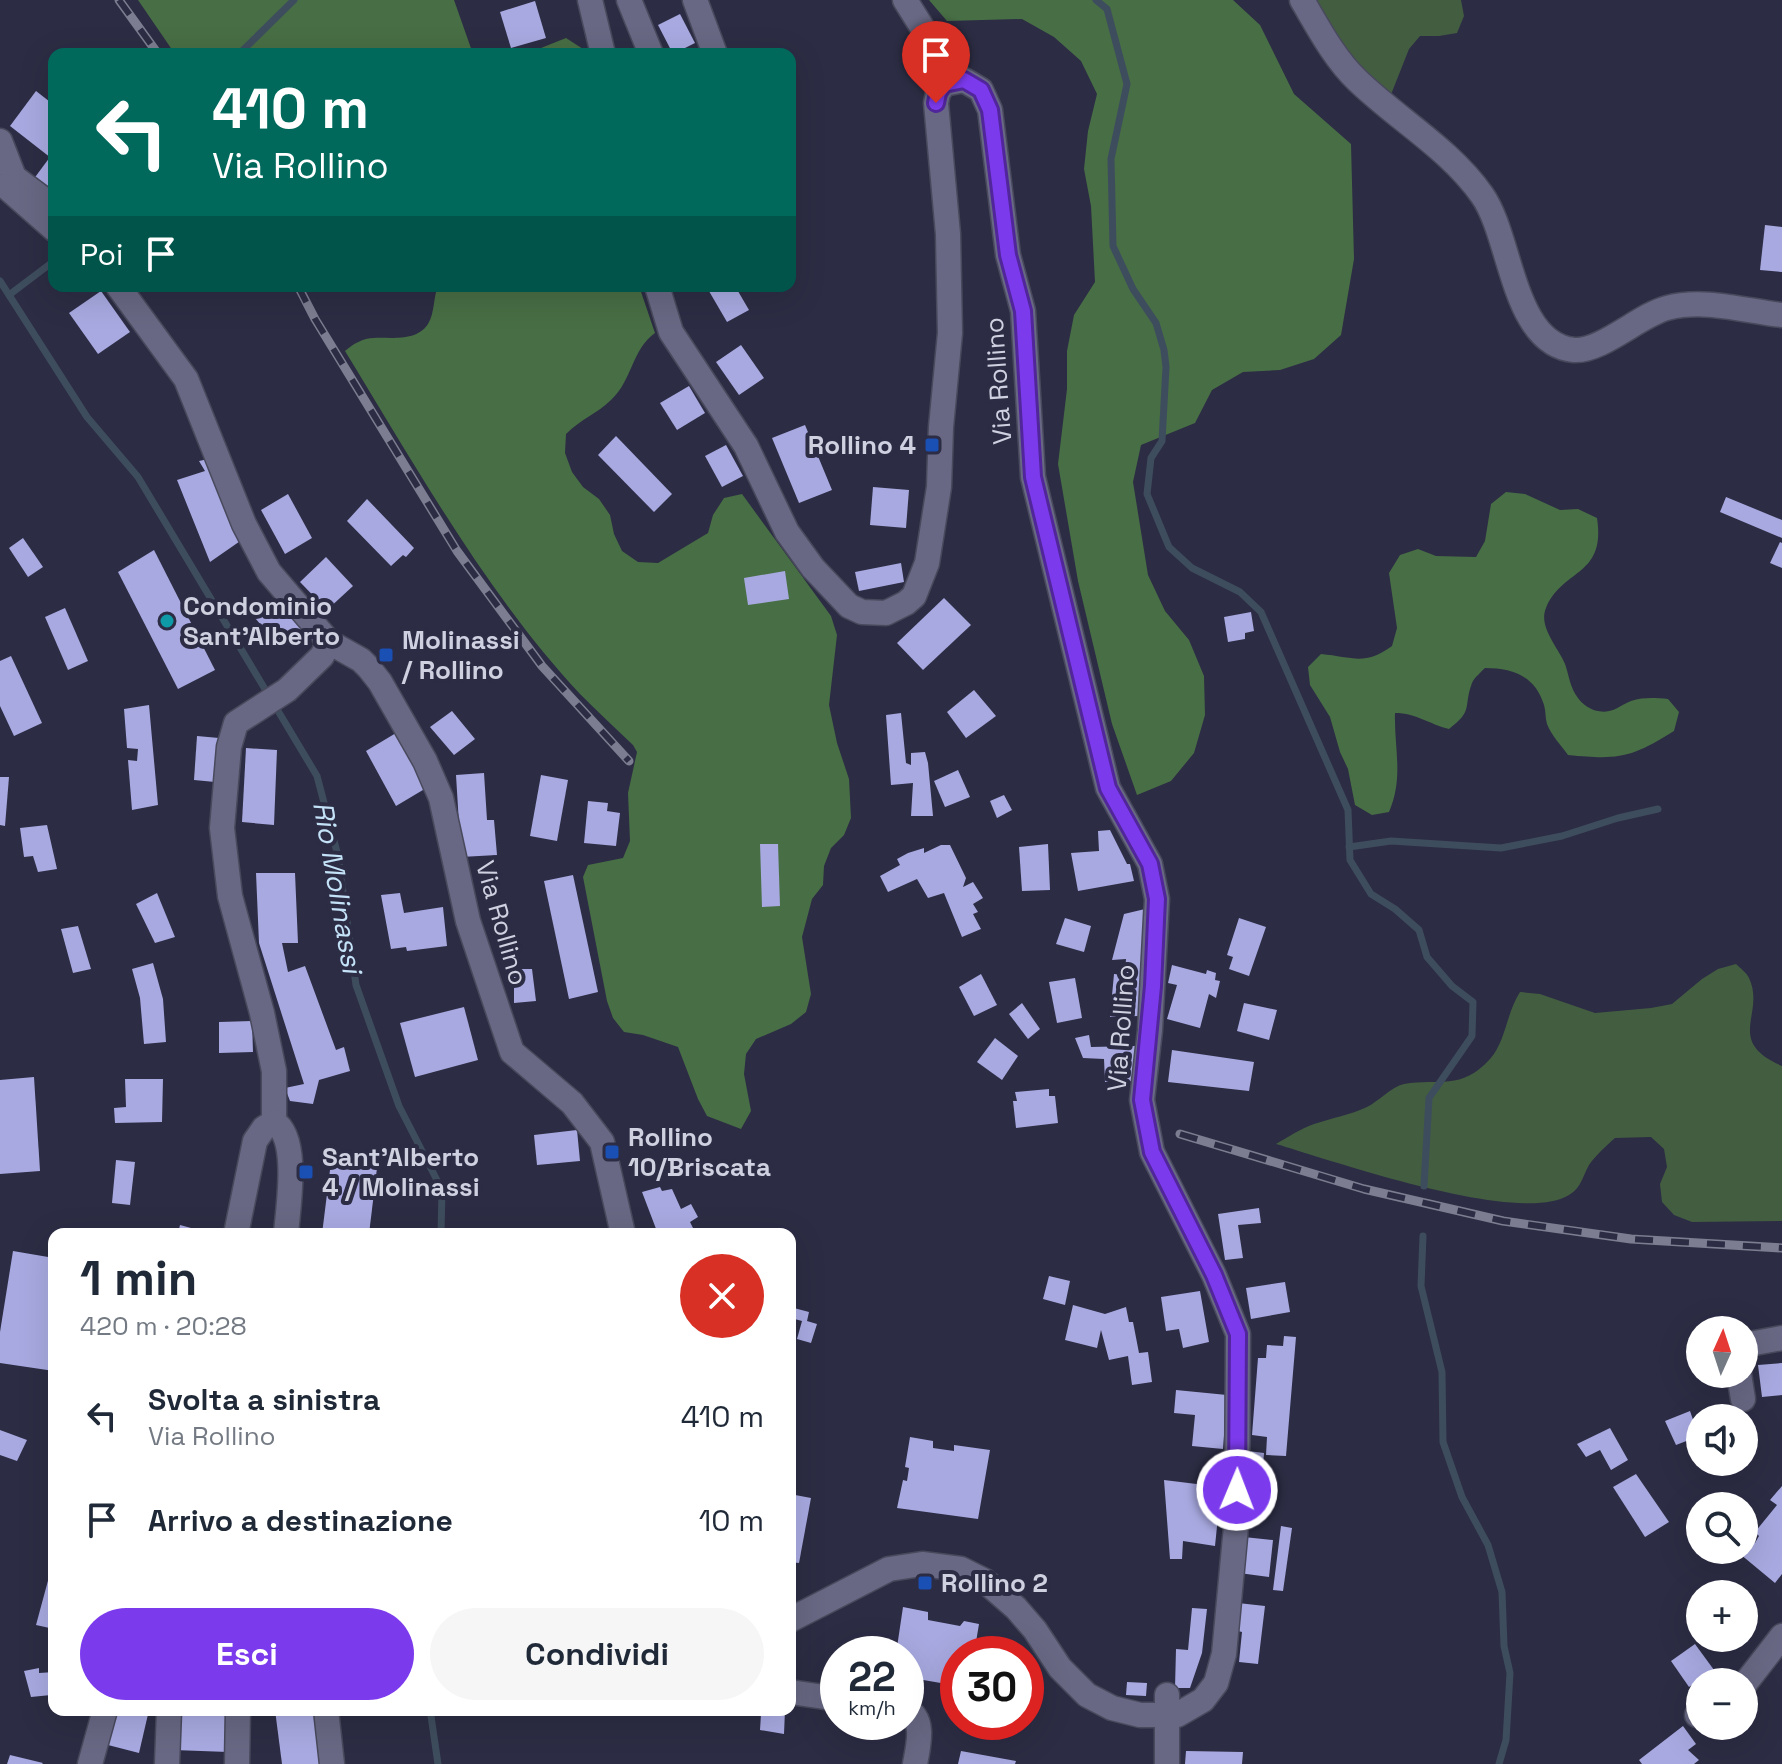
<!DOCTYPE html>
<html lang="it">
<meta charset="utf-8">
<style>
:root{--surface:#fff;--page:#f6f6f7;--text:#1f2937;--muted:#747a83;--accent:#7c3aed}
body{margin:0;font-family:"Space Grotesk",sans-serif;background:var(--page);color:var(--text);height:100vh;display:flex;flex-direction:column;font-size:30px;white-space:nowrap}
*{box-sizing:border-box;margin:0}
p{font-size:26px;color:var(--muted)}
.icon{flex:none;width:44px;height:44px;fill:none;stroke:currentColor;stroke-width:2;stroke-linecap:round;stroke-linejoin:round}
.map{position:relative;flex:1;overflow:hidden}
.drawer{position:absolute;left:48px;top:1228px;width:748px;height:488px;display:flex;flex-direction:column;background:var(--surface);border-radius:16px;box-shadow:0 8px 32px #0002}
.drawer>*{flex:none}
.top-card{position:absolute;left:48px;top:48px;width:748px;height:244px;border-radius:16px;box-shadow:0 8px 32px #0002;background:#00695c;color:#fff;overflow:hidden}
.needle{width:52px;rotate:3deg}
.buttons{position:absolute;left:1686px;top:1316px;display:grid;gap:16px}
.buttons a{display:grid;place-items:center;width:72px;height:72px;border-radius:50%;background:var(--surface);box-shadow:0 8px 32px #0002;font-size:40px}
.speed{position:absolute;left:820px;top:1636px;display:flex;gap:16px;font-size:40px;font-weight:700;text-align:center}
.speed>*{display:grid;place-content:center;width:104px;height:104px;border-radius:50%;background:var(--surface);box-shadow:0 8px 32px #0002;line-height:1}
.speed small{font-size:20px;font-weight:400}
.speed .limit{border:12px solid #d22;background:#fff;color:#111}
.pin{position:absolute;display:grid;place-items:center;width:68px;height:68px;color:#fff;margin:-82px -34px;border-radius:50% 50% 50% 0;rotate:-45deg;box-shadow:0 0 8px #0007}
.pin .icon{rotate:45deg}
.me{position:absolute;width:88px;margin:-44px;rotate:1deg;stroke-linejoin:round;filter:drop-shadow(0 0 6px #0008)}
.turn{display:flex;align-items:center;gap:28px;height:168px;padding:0 32px;font-size:36px}
.turn .icon{width:104px;height:104px;stroke-width:2.5}
.turn b{display:block;font-size:56px;line-height:68px}
.then{display:flex;align-items:center;height:76px;padding:0 32px;background:#0003;gap:16px;font-size:30px}
.round{display:grid;place-items:center;flex:none;width:84px;height:84px;border-radius:42px;background:var(--page)}
.overview{display:flex;align-items:center;justify-content:space-between;height:136px;padding:0 32px}
h1{font-size:48px;font-weight:700;line-height:60px}
.button{display:flex;gap:16px;margin-top:auto;padding:16px 32px}
.button a{flex:1;height:92px;border-radius:48px;background:var(--accent);color:#fff;font-size:32px;font-weight:700;line-height:92px;text-align:center}
.button a+a{background:var(--page);color:var(--text)}
ul{padding:0;list-style:none}
li{display:flex;align-items:center;gap:24px;height:104px;padding:0 32px}
li div{flex:1}
li b{display:block;font-size:30px}
li em{font-style:normal}
.map>svg:first-child{display:block}
</style>
<div class="map">
<svg width="1782" height="1764" viewBox="0 0 1782 1764">
<rect width="100%" height="100%" fill="#2c2c44"/>
<g fill="#435d41">
<polygon points="1315,0 1461,0 1464,16 1457,33 1439,36 1420,36 1409,49 1390,97 1351,61"/>
<path d="M1736 964C1740 968 1747 973 1749 978 1766 1014 1724 1041 1782 1066V1221L1692 1222 1674 1215 1662 1202 1660 1184 1667 1167 1664 1149 1651 1137 1615 1138C1606 1146 1596 1155 1589 1165 1582 1177 1582 1187 1569 1195 1519 1226 1334 1161 1276 1144 1288 1137 1300 1129 1314 1124 1332 1118 1350 1115 1367 1107 1379 1101 1391 1087 1404 1084 1439 1078 1461 1091 1490 1059 1506 1041 1506 1014 1520 992L1540 994 1595 1013 1651 1008 1672 1004 1702 979 1718 969Z"/>
</g>
<g fill="#486e45">
<polygon points="138,0 454,0 473,54 175,54"/>
<polygon points="929,0 1233,0 1260,25 1294,94 1351,144 1354,259 1341,335 1314,359 1280,370 1243,372 1212,390 1195,423 1141,445 1133,482 1148,575 1165,611 1189,640 1204,676 1205,715 1194,753 1171,781 1137,795 1112,724 1078,581 1058,464 1067,389 1067,351 1074,315 1095,282 1091,206 1084,169 1088,131 1097,94 1081,61 1054,37 1022,19 947,21"/>
<polygon points="566,38 583,49 584,54 526,54"/>
<path d="M438 286H639L655 333C632 349 632 381 611 400 598 413 581 419 566 434L565 453 572 472 583 487 599 499 610 515 614 534 622 551 638 562 658 563 708 533 713 515 724 498 742 494 831 616 837 635 829 705 837 743 849 779 851 818 844 835 831 848 824 866 823 885 812 899 802 937 811 994 806 1012 791 1024 756 1039 746 1054 744 1074 751 1111 741 1129 707 1116 698 1099 678 1047 643 1035 624 1032 613 1018 607 1001 583 877 588 865 623 858 630 841 628 793 637 752 633 745C615 728 597 711 580 694 488 596 415 465 345 351 353 344 363 338 374 338 392 337 416 342 428 324 435 312 433 298 438 286Z"/>
<path d="M1506 492 1525 494 1560 510 1578 509 1597 518C1606 577 1563 568 1546 608 1538 627 1558 647 1565 664 1569 675 1570 688 1578 698 1582 704 1591 710 1598 711 1613 714 1618 706 1631 701 1644 697 1655 698 1668 699L1679 712 1674 731C1631 758 1619 760 1568 755 1561 745 1551 735 1547 724 1545 718 1546 711 1544 705 1535 676 1513 668 1485 668 1481 672 1474 678 1472 683 1463 707 1474 710 1449 729 1429 724 1416 713 1395 713 1394 749 1404 777 1389 812L1372 815 1355 805 1348 769 1340 752 1330 717 1310 685 1308 667 1321 654C1353 657 1365 666 1392 646L1397 628 1389 573 1400 555 1418 549 1436 556 1476 557 1485 541 1491 504Z"/>
</g>
<g fill="none" stroke-linecap="round" stroke-linejoin="round">
<g stroke="#3e4d5d" stroke-width="7">
<polyline points="1096,0 1107,9 1127,84 1111,159 1113,246 1133,289 1156,323 1164,350 1166,367 1162,441 1151,458 1147,494 1169,547 1192,568 1240,592 1261,612 1348,810 1350,860 1371,894 1395,909 1419,930 1427,957 1452,986 1473,1002 1472,1036 1429,1098 1424,1186"/>
<polyline points="239,54 294,0"/>
<polyline points="0,281 87,417 138,477 317,776 338,856 356,985 399,1106 442,1190 441,1234"/>
<polyline points="9,295 54,261"/>
<polyline points="1349,847 1391,841 1501,848 1562,836 1618,818 1658,809"/>
<polyline points="1423,1236 1421,1286 1442,1372 1443,1442 1462,1497 1488,1545 1502,1592 1504,1646 1510,1673 1506,1740 1499,1764"/>
<polyline points="432,1710 431,1716 438,1764"/>
</g>
</g>
<g fill="#a8a9e0">
<polygon points="535,1 546,38 511,48 500,12"/>
<polygon points="680,14 695,43 673,54 658,25"/>
<polygon points="36,91 54,105 54,154 51,158 10,126"/>
<polygon points="50,157 54,160 54,202 30,184"/>
<polygon points="1765,225 1782,227 1782,272 1760,270"/>
<polygon points="706,286 735,286 749,310 727,322"/>
<polygon points="101,291 130,332 98,354 69,313"/>
<polygon points="741,345 764,378 739,395 716,362"/>
<polygon points="689,386 705,413 677,430 660,403"/>
<polygon points="805,425 832,490 799,503 772,438"/>
<polygon points="616,436 672,494 654,512 598,455"/>
<polygon points="726,445 743,476 722,487 705,456"/>
<polygon points="213,458 246,537 210,562 177,480 205,471 199,461"/>
<polygon points="873,487 909,490 906,528 870,525"/>
<polygon points="288,494 312,538 285,554 261,510"/>
<polygon points="1726,497 1782,520 1782,538 1720,512"/>
<polygon points="367,499 414,548 406,557 403,555 391,566 347,521"/>
<polygon points="23,538 43,567 28,577 9,548"/>
<polygon points="1780,542 1782,543 1782,568 1770,563"/>
<polygon points="154,550 215,670 178,689 118,572"/>
<polygon points="326,557 353,586 327,610 300,582"/>
<polygon points="901,563 904,582 859,591 855,572"/>
<polygon points="785,571 789,599 748,605 744,578"/>
<polygon points="283,596 303,628 281,648 255,618"/>
<polygon points="944,598 971,625 923,670 897,643"/>
<polygon points="65,608 88,661 68,670 45,617"/>
<polygon points="1251,612 1254,631 1245,633 1245,639 1228,642 1224,617"/>
<polygon points="11,656 42,723 14,736 0,706 0,661"/>
<polygon points="974,690 996,716 966,738 947,712"/>
<polygon points="149,705 158,805 132,810 128,760 137,761 138,749 127,748 124,709"/>
<polygon points="452,711 475,739 454,755 430,727"/>
<polygon points="901,713 906,763 911,765 911,753 925,752 928,763 933,816 911,816 913,783 891,785 886,715"/>
<polygon points="396,733 428,787 396,806 366,751"/>
<polygon points="197,736 219,738 215,782 194,780"/>
<polygon points="246,748 277,750 274,825 242,822"/>
<polygon points="958,770 970,797 945,807 934,781"/>
<polygon points="484,773 487,820 494,820 497,855 461,857 456,775"/>
<polygon points="541,775 568,780 557,841 530,836"/>
<polygon points="0,777 9,777 5,826 0,825"/>
<polygon points="1004,795 1012,810 997,818 990,801"/>
<polygon points="588,801 608,803 607,811 620,813 616,846 584,843"/>
<polygon points="47,825 57,869 38,872 33,856 24,857 20,828"/>
<polygon points="1110,830 1127,864 1130,864 1134,881 1078,891 1071,853 1099,851 1098,831"/>
<polygon points="760,844 778,844 780,906 762,907"/>
<polygon points="1048,844 1050,890 1022,891 1019,847"/>
<polygon points="941,845 950,845 966,878 963,887 973,882 983,898 973,904 978,912 973,914 981,929 962,937 944,893 928,898 917,879 888,892 880,876 900,865 897,859 908,853 924,848 924,853"/>
<polygon points="256,873 295,873 298,943 282,943 288,972 305,966 336,1050 344,1047 350,1071 319,1080 313,1104 290,1101 285,1088 304,1084 259,943"/>
<polygon points="573,875 598,992 569,999 544,881"/>
<polygon points="157,893 175,937 155,943 136,904"/>
<polygon points="400,893 404,913 443,907 447,946 407,951 406,947 391,949 381,895"/>
<polygon points="1145,909 1138,1016 1110,1017 1114,974 1125,975 1126,959 1112,960 1124,914"/>
<polygon points="1065,918 1091,926 1084,952 1056,944"/>
<polygon points="1239,918 1266,927 1249,976 1229,969 1233,957 1227,955"/>
<polygon points="78,926 91,969 73,973 61,929"/>
<polygon points="153,963 163,999 166,1042 144,1044 140,998 132,969"/>
<polygon points="1172,965 1206,974 1207,970 1216,973 1215,980 1220,981 1216,998 1209,994 1200,1028 1167,1019 1177,985 1168,983"/>
<polygon points="514,969 532,969 536,1001 514,1003"/>
<polygon points="981,974 997,1005 974,1016 959,987"/>
<polygon points="1075,978 1082,1018 1057,1023 1049,982"/>
<polygon points="1022,1003 1040,1029 1028,1039 1009,1014"/>
<polygon points="1244,1003 1277,1010 1269,1040 1237,1031"/>
<polygon points="464,1007 478,1060 415,1077 400,1023"/>
<polygon points="252,1021 253,1052 219,1053 219,1022"/>
<polygon points="1089,1035 1091,1047 1135,1046 1135,1081 1105,1082 1104,1059 1083,1058 1075,1038"/>
<polygon points="995,1038 1018,1056 1002,1080 977,1062"/>
<polygon points="1172,1050 1254,1062 1249,1091 1168,1082"/>
<polygon points="34,1077 40,1171 0,1174 0,1080"/>
<polygon points="125,1079 163,1079 162,1122 115,1123 114,1108 126,1107"/>
<polygon points="1049,1089 1049,1096 1055,1096 1058,1123 1016,1128 1013,1101 1017,1101 1015,1092"/>
<polygon points="577,1130 580,1161 537,1165 534,1135"/>
<polygon points="116,1160 135,1162 130,1205 112,1203"/>
<polygon points="331,1162 377,1168 369,1234 322,1234"/>
<polygon points="660,1187 662,1191 672,1189 681,1209 691,1204 698,1217 690,1222 696,1234 658,1234 642,1192"/>
<polygon points="1259,1208 1261,1223 1238,1225 1243,1258 1225,1260 1218,1214"/>
<polygon points="180,1225 202,1231 202,1234 178,1234"/>
<polygon points="13,1251 54,1258 54,1371 0,1363 0,1332"/>
<polygon points="1049,1276 1070,1281 1065,1305 1043,1299"/>
<polygon points="1285,1282 1290,1312 1251,1319 1246,1288"/>
<polygon points="1200,1291 1209,1342 1183,1348 1179,1329 1166,1331 1161,1297"/>
<polygon points="1073,1305 1105,1314 1126,1307 1129,1322 1133,1322 1139,1353 1148,1352 1152,1382 1132,1385 1128,1356 1109,1360 1101,1330 1097,1348 1065,1340"/>
<polygon points="794,1308 809,1312 807,1321 817,1324 811,1343 797,1339 802,1321 791,1318"/>
<polygon points="1284,1336 1296,1337 1286,1456 1266,1455 1267,1437 1252,1435 1258,1358 1266,1358 1267,1345 1283,1346"/>
<polygon points="1782,1363 1782,1395 1762,1397 1758,1365"/>
<polygon points="1176,1390 1227,1395 1223,1449 1192,1446 1195,1415 1174,1413"/>
<polygon points="1690,1411 1700,1440 1691,1445 1689,1440 1676,1445 1665,1421"/>
<polygon points="1610,1428 1628,1460 1611,1470 1600,1450 1586,1457 1577,1444"/>
<polygon points="0,1430 27,1440 17,1461 0,1455"/>
<polygon points="910,1437 933,1441 933,1448 954,1451 954,1445 990,1450 978,1519 897,1508 903,1480 907,1481 909,1468 905,1467"/>
<polygon points="1248,1451 1264,1453 1262,1479 1273,1479 1271,1509 1247,1507"/>
<polygon points="1636,1474 1669,1522 1645,1537 1613,1487"/>
<polygon points="1164,1480 1221,1487 1215,1546 1183,1541 1182,1559 1170,1559"/>
<polygon points="1782,1486 1782,1574 1775,1583 1740,1554 1752,1542 1755,1543 1759,1536 1755,1532 1777,1505 1770,1500"/>
<polygon points="790,1494 811,1498 799,1563 790,1562"/>
<polygon points="1281,1526 1292,1528 1283,1591 1273,1590"/>
<polygon points="1244,1537 1273,1540 1269,1577 1239,1573"/>
<polygon points="53,1562 54,1562 54,1629 36,1625"/>
<polygon points="1238,1603 1265,1606 1258,1664 1239,1662 1242,1632 1234,1630"/>
<polygon points="903,1607 928,1612 928,1620 960,1626 964,1621 979,1624 974,1654 958,1654 958,1686 906,1677 906,1654 896,1654"/>
<polygon points="1192,1608 1207,1609 1202,1653 1190,1688 1175,1688 1176,1649 1188,1650"/>
<polygon points="1695,1644 1714,1670 1689,1687 1671,1661"/>
<polygon points="39,1668 39,1673 54,1672 54,1703 51,1695 31,1697 24,1671"/>
<polygon points="1127,1682 1147,1683 1146,1696 1126,1695"/>
<polygon points="116,1710 149,1710 139,1753 108,1745"/>
<polygon points="176,1710 230,1710 228,1752 174,1750"/>
<polygon points="275,1710 315,1710 323,1764 282,1764"/>
<polygon points="725,1710 785,1710 784,1734 760,1730 761,1714 725,1713"/>
<polygon points="1683,1726 1696,1744 1688,1750 1699,1760 1694,1764 1642,1764 1639,1760"/>
<polygon points="961,1751 1016,1761 1015,1764 958,1764"/>
<polygon points="1186,1751 1243,1752 1242,1764 1185,1764"/>
<polygon points="10,1755 43,1763 42,1764 7,1764"/>
</g>
<g fill="none" stroke-linecap="round" stroke-linejoin="round">
<g stroke="#49495d" stroke-width="27">
<g id="street">
<polyline points="590,0 603,54"/>
<polyline points="629,0 651,54"/>
<polyline points="695,0 715,54"/>
<polyline points="905,0 955,80"/>
<path d="M1302 0C1318 27 1334 58 1357 80 1397 119 1450 149 1482 195 1512 237 1512 344 1574 350 1601 352 1640 315 1667 308 1705 298 1745 311 1782 315"/>
<polyline points="0,141 14,177 54,207"/>
<polyline points="5,186 54,229"/>
<polyline points="118,286 186,379 244,524 269,572 329,642"/>
<polyline points="657,286 671,332 746,446 787,532 813,568 849,606 862,612 886,613 906,603 914,596 927,563 939,487 941,427 950,333 948,234 936,103 938,93 944,84 964,80 981,90 990,110 1008,255 1023,311 1033,477 1108,788 1150,864 1157,899 1150,1030 1142,1100 1152,1152 1214,1275 1238,1334 1237,1516 1224,1654 1216,1683 1203,1700 1177,1715 1140,1715 1112,1708 1087,1695 1060,1668 1035,1630 1016,1608 985,1581 961,1569 922,1564 889,1569 790,1620"/>
<polyline points="274,1122 274,1071 262,1013 230,896 222,828 229,747 236,723 287,690 322,656 329,642 361,660 369,668 380,682 425,761 441,798 468,921 512,1052 572,1103 602,1142 623,1234"/>
<path d="M274 1122C300 1138 288 1207 286 1234"/>
<polyline points="236,1234 255,1141 264,1128 274,1122"/>
<polyline points="1744,1345 1782,1338"/>
<polyline points="1739,1374 1743,1399"/>
<polyline points="1744,1685 1782,1636"/>
<polyline points="790,1692 838,1699"/>
<polyline points="1167,1695 1167,1764"/>
<polyline points="326,1710 332,1764"/>
<path d="M906 1710C926 1718 918 1747 915 1764"/>
<polyline points="1697,1715 1700,1715"/>
<polyline points="90,1764 105,1710"/>
<polyline points="167,1764 169,1710"/>
<polyline points="237,1764 238,1710"/>
</g>
</g>
<use href="#street" stroke="#686884" stroke-width="24"/>
<g stroke="#7d7d91" stroke-width="9">
<g id="rail">
<polyline points="119,0 158,54"/>
<polyline points="298,286 315,319 457,551 542,666 629,761"/>
<polyline points="1180,1134 1364,1189 1503,1221 1631,1239 1782,1248"/>
</g>
</g>
<use href="#rail" stroke="#2c2c44" stroke-width="6" stroke-dasharray="18" stroke-linecap="butt"/>
</g>
<g fill="none" stroke-linecap="round" stroke-linejoin="round">
<g stroke="#51269a" stroke-width="20">
<polyline id="route" points="936,103 938,93 944,84 964,80 981,90 990,110 1008,255 1023,311 1033,477 1108,788 1150,864 1157,899 1153,986 1142,1100 1152,1152 1214,1275 1238,1334 1237,1490"/>
</g>
<use href="#route" stroke="#7c3aed" stroke-width="14"/>
</g>
<g fill="#1a4fb4" stroke="#2c2c44" stroke-width="3">
<rect x="924" y="437" width="16" height="16" rx="4"/>
<rect x="378" y="647" width="16" height="16" rx="4"/>
<rect x="604" y="1144" width="16" height="16" rx="4"/>
<rect x="298" y="1164" width="16" height="16" rx="4"/>
<rect x="917" y="1575" width="16" height="16" rx="4"/>
</g>
<circle fill="#0f9aa8" stroke="#2c2c44" stroke-width="3" cx="167" cy="621" r="8"/>
<g text-anchor="middle" stroke-width="8" stroke-linejoin="round" paint-order="stroke">
<g font-size="26" fill="#cfd0e0" stroke="#2c2c44">
<text transform="translate(998 381) rotate(-94)" y="9">Via Rollino</text>
<text transform="translate(502 923) rotate(74)" y="9">Via Rollino</text>
<text transform="translate(1121 1028) rotate(-86)" y="9">Via Rollino</text>
</g>
<g font-size="26" font-weight="bold" fill="#cfd0e0" stroke="#2c2c44" text-anchor="start">
<text x="916" y="454" text-anchor="end">Rollino 4</text>
<text x="183" y="615">Condominio<tspan x="183" dy="30">Sant'Alberto</tspan></text>
<text x="402" y="649">Molinassi<tspan x="402" dy="30">/ Rollino</tspan></text>
<text x="628" y="1146">Rollino<tspan x="628" dy="30">10/Briscata</tspan></text>
<text x="322" y="1166">Sant'Alberto<tspan x="322" dy="30">4 / Molinassi</tspan></text>
<text x="941" y="1592">Rollino 2</text>
</g>
<g font-size="28" font-style="italic" fill="#c4e2f7" stroke="#2c2c44">
<text transform="translate(338 887) rotate(80)" y="10">Rio Molinassi</text>
</g>
</g>
</svg>
<div class="buttons">
<a><svg class="needle" viewBox="-14 -14 28 28"><path d="M0-13l5 13h-10z" fill="#e53935"/><path d="M0 13l5-13h-10z" fill="#747a83"/></svg></a>
<a><svg class="icon" aria-label="sound" viewBox="0 0 24 24"><path d="M4 9h4l5-4v14l-5-4H4zM17 9q2 3 0 6"/></svg></a>
<a><svg class="icon" aria-label="search" viewBox="0 0 24 24"><circle cx="10" cy="10" r="6"/><path d="M15 15l6 6"/></svg></a>
<a>+</a>
<a>−</a>
</div>
<div class="speed"><div>22<small>km/h</small></div><div class="limit">30</div></div>
<div class="pin" style="left:936px;top:103px;background:#d93025"><svg class="icon" aria-label="arrive" viewBox="0 0 24 24"><path d="M6 21V4h12l-3 4 3 4H6"/></svg></div>
<svg class="me" style="left:1237px;top:1490px" viewBox="-20 -20 40 40"><circle r="17" fill="#7c3aed" stroke="#fff" stroke-width="3"/><path d="M0-11L8 9 0 5-8 9z" fill="#fff"/></svg>
<div class="top-card">
<div class="turn"><svg class="icon" aria-label="left" viewBox="0 0 24 24"><path d="M17 20v-9H6M10 6l-5 5 5 5"/></svg><div><b>410 m</b>Via Rollino</div></div>
<div class="then">Poi<svg class="icon" aria-label="arrive" viewBox="0 0 24 24"><path d="M6 21V4h12l-3 4 3 4H6"/></svg></div>
</div>
<section class="drawer">
<div class="overview"><div><h1>1 min</h1><p>420 m · 20:28</p></div><a class="round" style="background:#d93025;color:#fff"><svg class="icon" aria-label="close" viewBox="0 0 24 24"><path d="M6 6l12 12M18 6L6 18"/></svg></a></div>
<ul>
<li><svg class="icon" aria-label="left" viewBox="0 0 24 24"><path d="M17 20v-9H6M10 6l-5 5 5 5"/></svg><div><b>Svolta a sinistra</b><p>Via Rollino</p></div><em>410 m</em></li>
<li><svg class="icon" aria-label="arrive" viewBox="0 0 24 24"><path d="M6 21V4h12l-3 4 3 4H6"/></svg><div><b>Arrivo a destinazione</b></div><em>10 m</em></li>
</ul>
<div class="button"><a>Esci</a><a>Condividi</a></div>
</section>
</div>
